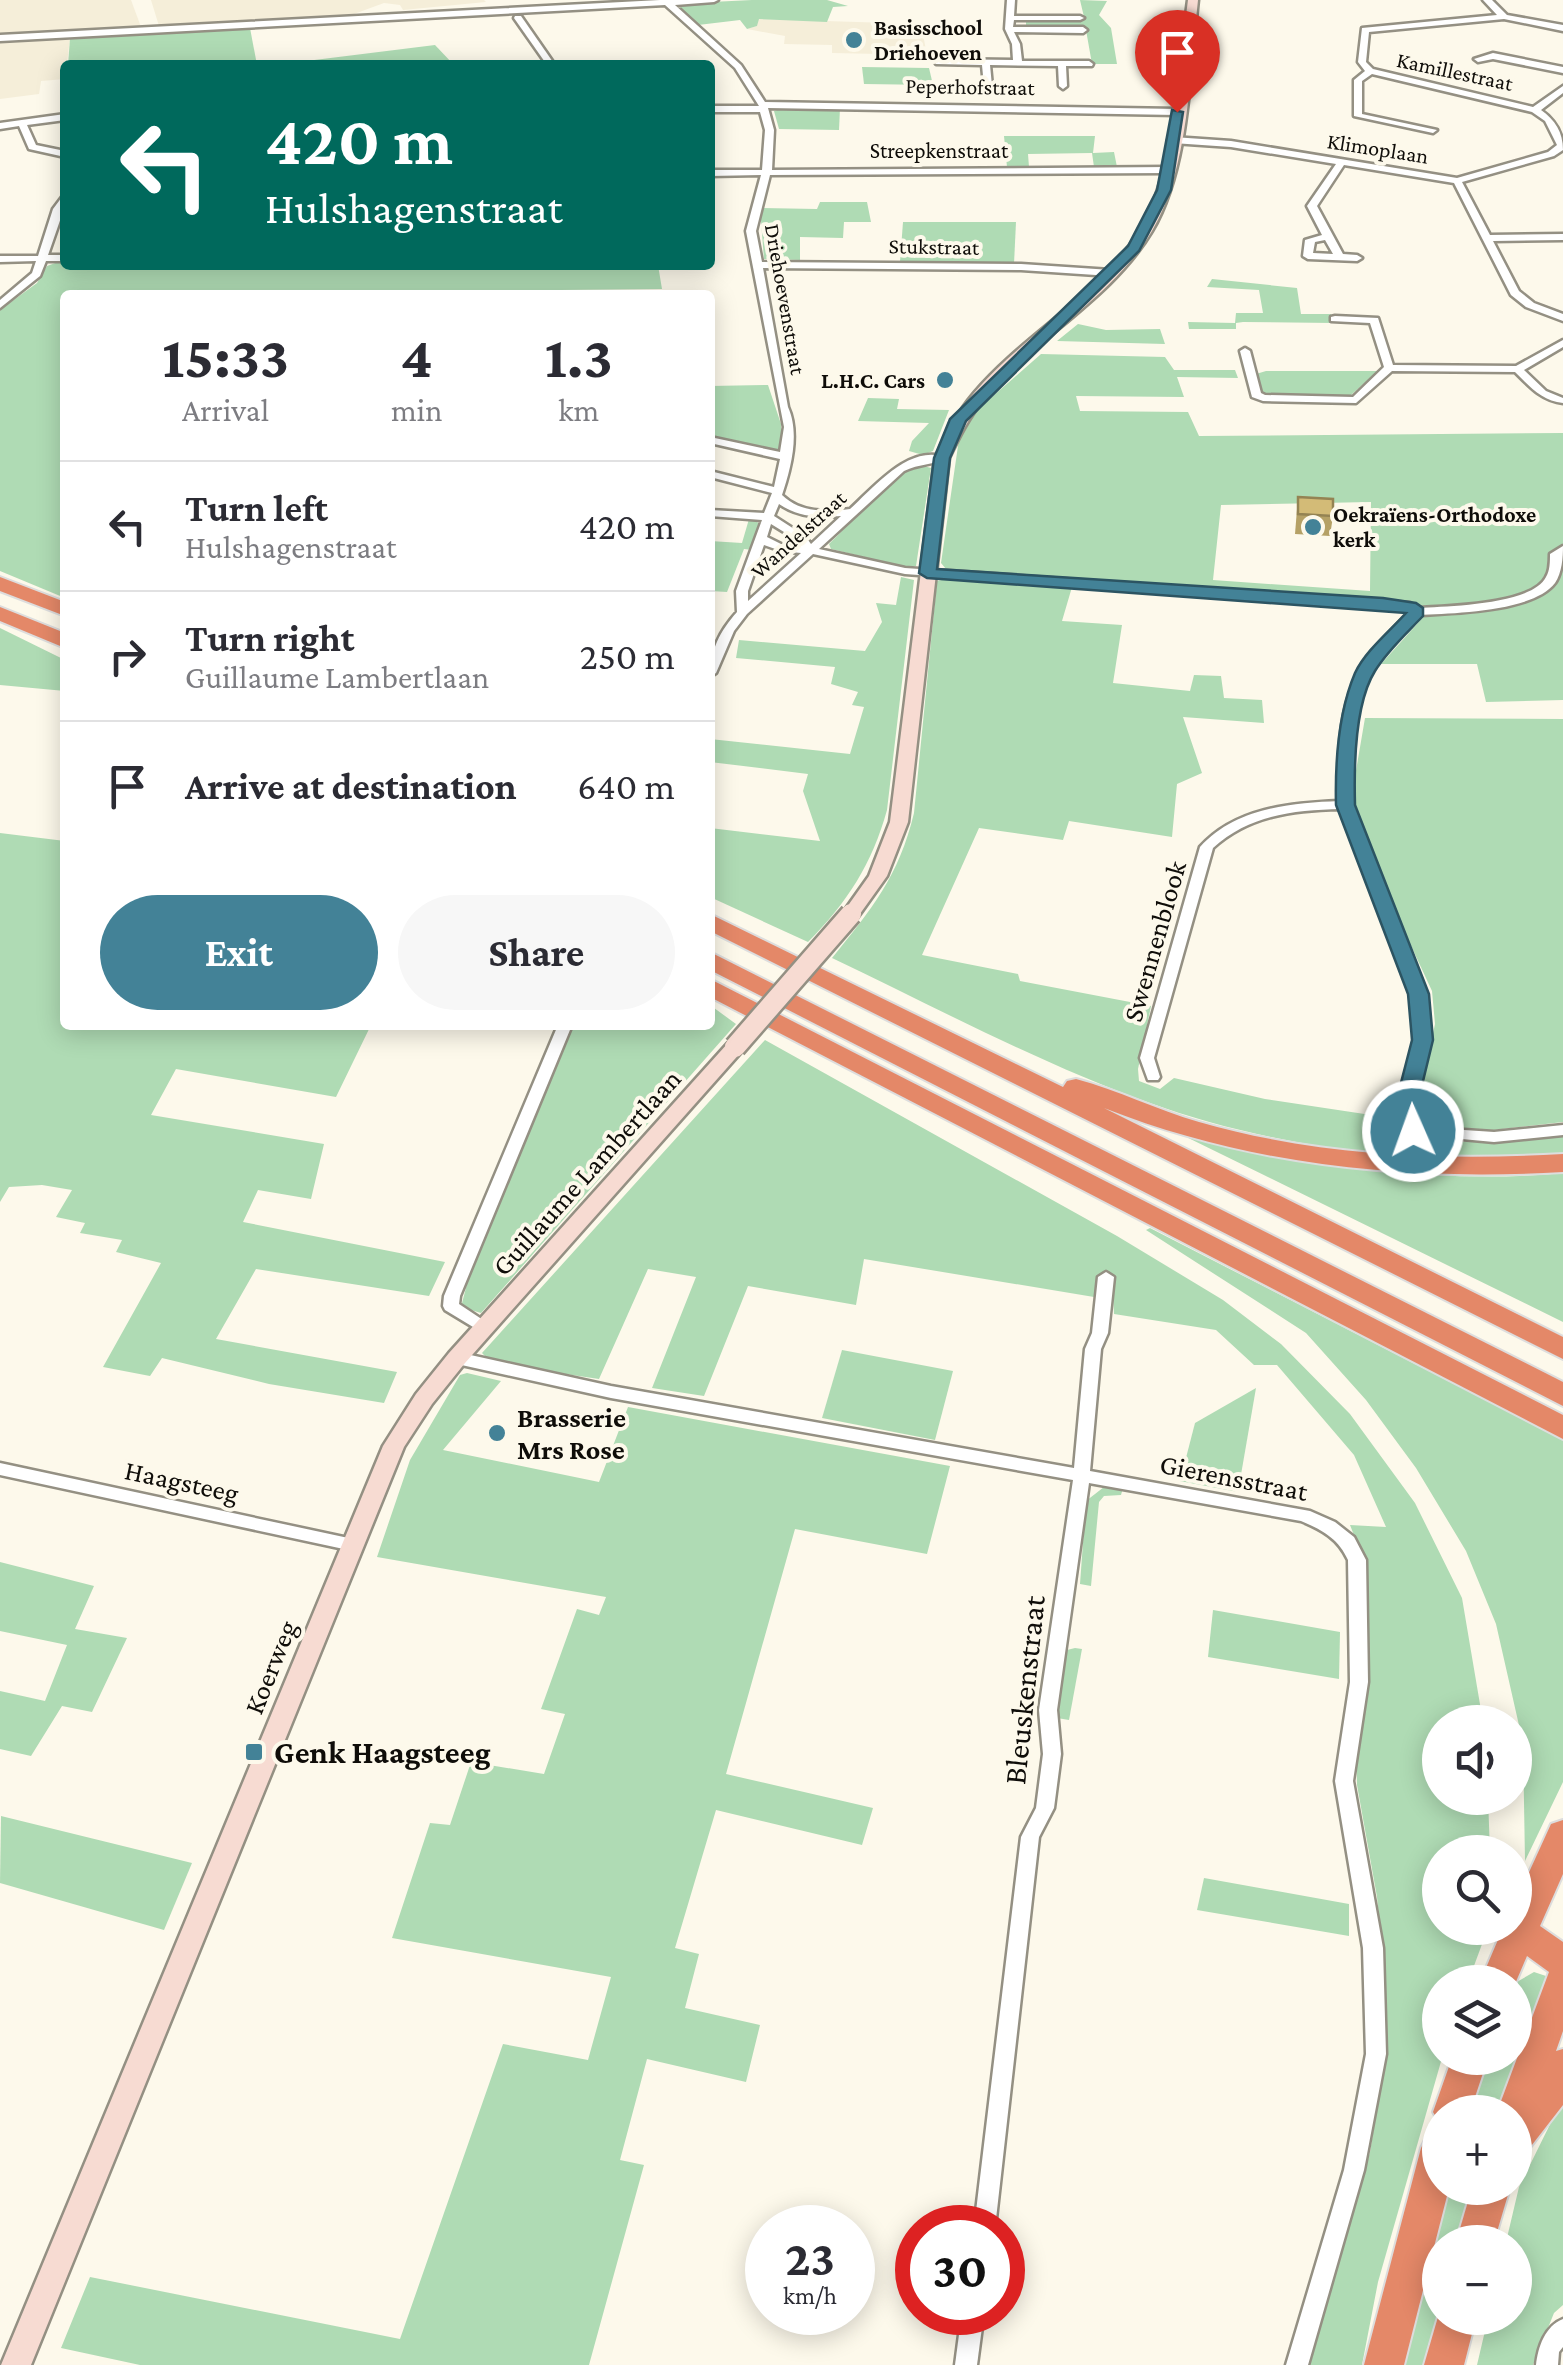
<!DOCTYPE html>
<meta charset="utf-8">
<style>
:root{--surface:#fff;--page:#f7f7f7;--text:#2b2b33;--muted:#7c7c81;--line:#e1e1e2;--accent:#438297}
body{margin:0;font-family:"Crimson Pro",serif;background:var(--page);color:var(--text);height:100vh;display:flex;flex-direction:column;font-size:38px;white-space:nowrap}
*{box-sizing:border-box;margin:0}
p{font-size:32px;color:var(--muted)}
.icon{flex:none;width:55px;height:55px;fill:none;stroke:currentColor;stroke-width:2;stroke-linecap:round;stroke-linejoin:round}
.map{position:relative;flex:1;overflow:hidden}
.side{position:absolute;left:60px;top:290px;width:655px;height:740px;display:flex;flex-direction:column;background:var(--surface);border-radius:10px;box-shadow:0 5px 25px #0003}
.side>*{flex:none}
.guide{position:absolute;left:60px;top:60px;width:655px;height:210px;border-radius:10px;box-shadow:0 5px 25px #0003;background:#00695c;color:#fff;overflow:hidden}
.fabs{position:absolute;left:1422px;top:1705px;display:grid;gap:20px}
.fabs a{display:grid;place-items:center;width:110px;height:110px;border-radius:50%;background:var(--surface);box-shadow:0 5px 25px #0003;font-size:50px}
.speed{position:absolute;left:745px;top:2205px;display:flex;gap:20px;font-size:50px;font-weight:700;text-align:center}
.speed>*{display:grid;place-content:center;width:130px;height:130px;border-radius:50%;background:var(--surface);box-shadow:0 5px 25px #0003;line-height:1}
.speed small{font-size:25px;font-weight:400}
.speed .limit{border:15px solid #d22;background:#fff;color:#111}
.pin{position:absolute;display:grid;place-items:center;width:85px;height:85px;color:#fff;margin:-102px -42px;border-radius:50% 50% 50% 0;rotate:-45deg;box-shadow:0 0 10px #0007}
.pin .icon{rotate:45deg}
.me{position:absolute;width:110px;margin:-55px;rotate:358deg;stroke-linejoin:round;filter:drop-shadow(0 0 8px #0008)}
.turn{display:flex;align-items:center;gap:35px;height:210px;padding:0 40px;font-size:45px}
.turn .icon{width:130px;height:130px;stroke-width:2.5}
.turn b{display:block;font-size:70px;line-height:85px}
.eta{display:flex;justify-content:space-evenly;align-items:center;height:170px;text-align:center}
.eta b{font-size:60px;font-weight:700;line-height:70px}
.button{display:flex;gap:20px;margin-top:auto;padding:20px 40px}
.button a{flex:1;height:115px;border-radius:60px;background:var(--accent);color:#fff;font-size:40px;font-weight:700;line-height:115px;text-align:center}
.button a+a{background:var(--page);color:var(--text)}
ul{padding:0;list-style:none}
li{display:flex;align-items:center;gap:30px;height:130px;padding:0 40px;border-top:2px solid var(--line)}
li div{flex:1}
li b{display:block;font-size:38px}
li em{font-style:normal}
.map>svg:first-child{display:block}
</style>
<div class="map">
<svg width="1563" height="2365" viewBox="0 0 1563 2365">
<rect width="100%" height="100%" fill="#fdf9eb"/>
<g fill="#f5eed9">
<polygon points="0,0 131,0 141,27 0,35"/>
<polygon points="151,0 484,0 486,2 403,10 400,5 384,3 354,14 364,16 159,26"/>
<polygon points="758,19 921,24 927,55 832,53 832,45 784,44 785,36 747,29 757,26"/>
<polygon points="70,38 65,79 41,81 39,94 0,99 0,42"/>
</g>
<g fill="#afdbb4" fill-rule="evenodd">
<polygon points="752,0 827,0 848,6 833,7 827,22 759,19 757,26 747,29 740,20 698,25 680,7 691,3"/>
<polygon points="1080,0 1107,1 1099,15 1111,28 1117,64 1092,64 1086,30 1026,25 1026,22 1080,19 1084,17"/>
<polygon points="250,28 257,65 68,65 70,38"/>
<polygon points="435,45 453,64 274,65"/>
<polygon points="862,67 929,68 933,85 864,84"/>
<polygon points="784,108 840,108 839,130 779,129 774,111"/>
<polygon points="1004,136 1095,136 1093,153 1114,152 1117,167 1094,167 1092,153 1028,154 1029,167 1007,167"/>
<polygon points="820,202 867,202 871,222 844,222 843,238 800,237 800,260 764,259 760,208 817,209"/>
<polygon points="903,222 1016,222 1014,264 900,262"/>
<polygon points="61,261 65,261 65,265 271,265 293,269 299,265 658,265 662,289 560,290 559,295 65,295 65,598 0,571 0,310 37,283 47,266"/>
<polygon points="1212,279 1297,288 1301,314 1331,314 1334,323 1243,322 1236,323 1236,329 1189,329 1188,322 1235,323 1236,313 1263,313 1259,290 1207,287"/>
<polygon points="1078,324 1106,330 1160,329 1165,344 1057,341"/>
<path d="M1041 354 1165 357 1174 370H1235L1238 378 1177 377 1184 397 1076 396 1080 411 1188 412 1199 436 1563 433V545L1551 551C1551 562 1552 574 1544 581 1522 603 1452 605 1421 608L1406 601 946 569 941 563 959 439 977 410ZM1371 502 1370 591 1213 580 1221 505Z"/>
<polygon points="1266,371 1378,371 1351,395 1341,397 1267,395 1260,390 1256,374"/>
<polygon points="768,385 781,424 782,449 776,453 710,439 710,386"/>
<polygon points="868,398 899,399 897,409 949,410 933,451 923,455 909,451 912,441 929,423 858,421"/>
<path d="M920 465 931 468 916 566 906 567 831 549 829 544C851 523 892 472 920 465Z"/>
<polygon points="749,519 762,524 753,550 744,549 727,592 710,591 710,541 742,543"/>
<polygon points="1563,557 1563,700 1486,702 1477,664 1381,664 1427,613 1528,599 1557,584"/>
<path d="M901 577 914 580 887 810C872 864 847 903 808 942L710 897V828L820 841 803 791 808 774 710 762V739L850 754 864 707 852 705 858 692 831 684 835 667 736 658 739 640 865 651 882 622 876 603 896 605Z"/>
<path d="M951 578 1072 587 1062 621 1122 625 1113 683 1190 691 1194 675 1221 676 1224 698 1262 700 1264 723 1183 717 1202 773 1177 784 1172 837 1069 821 1063 840 979 828 922 955 1018 974 1020 981 1151 1006 1138 1069 1139 1081 1160 1089 1174 1078 1265 1099 1391 1118 1399 1138 1446 1143 1563 1135V1153C1432 1169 1274 1148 1150 1103 1041 1064 937 1008 832 958 871 910 899 876 914 813L937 581Z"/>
<polygon points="0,628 65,660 65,691 0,685"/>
<polygon points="1365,718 1563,719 1563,1122 1485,1131 1448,1127 1418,1104 1435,1024 1432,991 1388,896 1352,794"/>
<polygon points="0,833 65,841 65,1025 371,1025 336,1097 176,1069 151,1115 324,1144 311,1199 258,1190 243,1222 445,1262 429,1296 256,1269 216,1339 397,1372 384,1403 269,1384 162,1358 150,1376 103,1367 161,1263 116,1252 122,1240 80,1233 85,1223 56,1217 72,1190 42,1185 9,1187 0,1202"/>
<polygon points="710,1005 736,1024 481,1313 461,1307 468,1280 573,1025 710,1025"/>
<polygon points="765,1040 1117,1236 1223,1300 1281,1344 1350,1414 1415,1503 1462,1598 1483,1722 1440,1722 1440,1798 1488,1798 1490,1852 1440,1852 1440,1928 1488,1928 1468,1982 1440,1982 1442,2058 1378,2282 1362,2365 1310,2365 1370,2152 1386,2051 1386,1990 1377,1897 1357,1785 1356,1752 1369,1687 1367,1568 1350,1525 1386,1527 1354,1455 1277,1365 1254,1365 1216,1330 1114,1314 1112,1277 1099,1274 1094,1297 864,1259 856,1305 748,1286 704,1396 652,1388 696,1277 648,1269 599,1379 504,1365 491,1362 482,1353"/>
<path d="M1172 1130C1299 1162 1431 1186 1563 1173V1322Z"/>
<polygon points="1150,1228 1563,1440 1563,1782 1525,1861 1523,1743 1496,1624 1466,1551 1416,1468 1366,1400 1306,1333 1146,1230"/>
<polygon points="842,1350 953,1371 935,1440 822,1418"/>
<polygon points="467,1373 501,1381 443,1450 599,1482 628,1407 950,1466 927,1554 795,1529 726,1774 873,1808 862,1845 716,1810 675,1948 699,1954 685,2008 760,2025 746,2082 647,2059 620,2160 644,2165 589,2365 140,2365 61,2348 90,2277 400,2339 503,2044 588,2060 611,1977 392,1938 430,1823 450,1825 471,1762 544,1774 565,1714 541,1709 577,1609 599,1615 606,1597 377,1557 410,1460 460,1375"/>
<polygon points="1256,1388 1238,1492 1180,1481 1195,1423"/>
<polygon points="1104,1487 1123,1488 1121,1495 1104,1496 1099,1502 1091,1586 1080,1584 1086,1501"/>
<polygon points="0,1562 94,1586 75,1629 127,1638 92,1712 62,1706 31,1756 0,1749 0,1691 45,1701 67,1645 0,1631"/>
<polygon points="1213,1610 1340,1632 1339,1679 1208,1657"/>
<polygon points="1075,1648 1082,1649 1069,1720 1057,1718 1067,1650"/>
<polygon points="1,1816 192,1863 164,1930 0,1883"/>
<polygon points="1204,1878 1349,1904 1349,1936 1197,1910"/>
<polygon points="1534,1972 1549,1977 1502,2112 1466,2112 1486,2058 1515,2058 1515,1983"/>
<polygon points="1563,2098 1563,2305 1554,2313 1533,2365 1477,2365 1488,2318 1515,2318 1515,2242 1506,2242 1519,2187"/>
<polygon points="1446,2188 1476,2188 1459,2242 1440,2242 1440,2308 1427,2365 1401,2365"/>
</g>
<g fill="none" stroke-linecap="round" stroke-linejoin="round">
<g stroke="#949083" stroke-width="5">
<g id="street">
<path d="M660 0H718L714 2 675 5 741 65 765 102 1177 109 1181 112 1177 115 768 108 774 130 772 170 1168 167 1173 170 1168 173 770 175 756 231 762 262 1021 264 1111 270 1116 273 1111 276 1021 270 763 268 788 407C800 433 791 468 782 495 801 513 825 512 850 509 874 487 911 442 947 458 937 464 918 464 904 471L819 549 905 568 1410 603 1419 608C1447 606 1532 605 1546 577 1550 571 1550 561 1550 554L1563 546C1563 557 1562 573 1555 583 1533 612 1453 613 1419 615 1405 630 1389 644 1377 661 1349 702 1351 758 1352 805L1425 994 1430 1040 1412 1110 1419 1127 1494 1132 1563 1125V1135L1494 1142 1408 1134 1398 1110 1416 1040 1411 994 1341 809C1294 810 1249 815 1213 848L1154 1058 1160 1077 1158 1080H1148L1140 1058 1200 847C1235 808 1290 803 1339 801 1338 756 1338 704 1363 665 1375 645 1393 629 1409 612L1407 610 905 574 813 554 747 614 734 631 716 673 710 677C710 650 720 631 737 612L736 591 762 520 710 516V510L764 513 772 493 710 477V471L774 487 780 459 710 443V437L780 452 784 427 746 231 761 175 710 176V170H762L765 130 760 112H710V106H759L735 68 665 5 0 41V35ZM779 504C798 517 819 518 841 516L811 544 805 536 774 516ZM771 524 797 540 801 546 783 545 767 537ZM764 545 781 551 801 553 748 601V591Z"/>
<polygon points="1007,0 1015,0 1014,16 1080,16 1084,18 1080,20 1014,20 1013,27 1083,27 1087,30 1083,33 1014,32 1020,44 1022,61 1089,61 1093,64 1092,66 1066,66 1067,86 1063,89 1059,86 1058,66 990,65 992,86 988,89 984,86 982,65 936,64 935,62 939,59 1013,60 1012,44 1005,29"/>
<path d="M1483 0H1492L1507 15 1563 25V31L1504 19 1369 32 1366 62 1373 69 1533 107 1563 86V93L1541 110C1555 120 1563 132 1563 150L1554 156 1462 182 1490 235 1563 234V240L1493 241 1519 291 1534 303 1563 314V321L1526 307 1511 295 1454 183 1344 165 1317 206 1343 254 1357 255 1362 258 1357 261 1308 259 1303 256 1305 240 1322 235 1307 206 1336 164 1231 147 1173 143 1168 140 1173 137 1231 141 1457 178 1548 152 1557 145 1545 121 1532 112 1372 74 1362 81V114L1437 130 1433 133 1354 116V80L1365 71 1358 62 1362 28 1497 15ZM1325 240 1333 254 1313 253 1315 242Z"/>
<polygon points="515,16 521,16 555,65 547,65 514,18"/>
<polygon points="1493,53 1563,67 1563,73 1493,59 1478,62 1474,59"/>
<polygon points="65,114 65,120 27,125 36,145 65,151 65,157 29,149 19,126 0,129 0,123"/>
<polygon points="65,196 65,206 48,255 65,255 65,261 46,261 40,276 0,308 0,300 32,273 36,261 0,262 0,256 38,256 53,209 62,197"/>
<path d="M1335 316 1378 318 1393 365 1516 366 1563 340V347L1524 370 1546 391 1563 398V403C1542 401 1530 387 1515 372L1392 371 1356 403 1263 401 1252 397 1240 351 1245 348 1250 351 1261 393 1265 395 1353 397 1384 367 1370 323 1331 321V317Z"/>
<polygon points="558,1025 572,1025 460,1296 459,1304 489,1324 491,1328 489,1332 483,1333 445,1310 443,1306 444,1296"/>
<path d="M1106 1272 1114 1277 1108 1333 1101 1349 1090 1471 1310 1511 1335 1522 1354 1537 1366 1560 1368 1682 1353 1781 1383 1948 1386 2054 1364 2170 1308 2365H1286L1344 2170 1366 2054 1363 1948 1335 1781 1350 1682 1348 1560C1338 1538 1322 1530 1301 1521L1089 1483 1057 1710 1061 1754 1054 1808 1039 1837 995 2228H974L1021 1837 1036 1808 1043 1754 1039 1710 1073 1480 611 1398 457 1364 451 1362 449 1358 451 1354 457 1352 611 1386 1074 1468 1085 1349 1092 1333 1098 1277Z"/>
<polygon points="0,1463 353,1539 359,1540 362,1545 359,1550 353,1551 0,1475"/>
<polygon points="962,2312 984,2312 977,2365 955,2365"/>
<path d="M1563 2319V2347L1559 2352 1558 2365H1536C1538 2347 1545 2326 1563 2319Z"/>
</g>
</g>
<g stroke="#949083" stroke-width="5">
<g id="secondary">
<path d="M1188 0H1198C1190 71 1189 169 1152 231 1111 300 1034 338 984 399 969 417 959 437 949 458L908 822 887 876 857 918H845L842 914 869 876 890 822 935 458C946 435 957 413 974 393 1024 334 1097 297 1139 232 1175 175 1179 67 1188 0Z"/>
<polygon points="735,1041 744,1047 742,1051 465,1363 432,1404 404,1447 31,2365 1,2365 383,1446 416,1394 449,1353 728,1043"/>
</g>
</g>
<g stroke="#ddd" stroke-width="4">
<g id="highway">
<polygon points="0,577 65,602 65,616 0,591"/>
<polygon points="0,607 65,633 65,648 0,621"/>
<path d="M710 914 1063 1087 1067 1081 1076 1079C1118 1090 1157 1110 1199 1122 1317 1156 1440 1161 1563 1154V1172C1407 1181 1251 1166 1104 1108L1563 1337V1359L710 931Z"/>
<polygon points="710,952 1563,1382 1563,1406 710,970"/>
<polygon points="710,979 1563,1415 1563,1439 710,997"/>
<polygon points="1563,1820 1563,1874 1540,1926 1563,1942 1563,2031 1556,2051 1563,2049 1563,2105 1528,2150 1515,2155 1515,2112 1497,2112 1549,1972 1527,1956 1515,1984 1480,1982 1503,1928 1515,1928 1515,1903 1551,1824"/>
<polygon points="1452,2058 1488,2058 1470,2112 1440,2112 1440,2124 1433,2112"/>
<polygon points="1440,2131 1440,2188 1449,2188 1404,2365 1364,2365 1421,2148 1427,2136"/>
<polygon points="1472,2188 1510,2188 1494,2242 1456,2242"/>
<polygon points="1440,2310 1440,2318 1476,2318 1464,2365 1424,2365"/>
</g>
</g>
<use href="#street" fill="#fff" fill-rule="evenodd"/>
<use href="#secondary" fill="#f7dbd2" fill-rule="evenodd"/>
<use href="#highway" fill="#e48868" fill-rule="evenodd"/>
<g stroke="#949083" stroke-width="25" stroke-linecap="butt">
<polyline id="secondary-bridge" points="735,1047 851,914"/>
</g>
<use href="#secondary-bridge" stroke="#f7dbd2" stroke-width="20"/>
</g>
<polygon fill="#b5a166" points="1298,497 1333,516 1330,536 1295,534"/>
<polygon fill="#d3bb77" stroke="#948353" stroke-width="2.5" points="1298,497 1333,499 1333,516 1298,514"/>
<path fill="#438297" stroke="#2c5462" stroke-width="2.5" d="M1172 110 1183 112 1171 190 1139 251 966 421 950 458 937 569 1383 598 1416 603 1423 608V616C1407 633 1387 651 1375 671 1355 703 1354 768 1355 805L1429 994 1433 1040 1416 1110 1424 1131 1413 1138 1405 1136 1394 1110 1412 1040 1408 994 1336 805C1335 762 1338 713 1355 673 1365 651 1391 630 1406 613L927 578 919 573 934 458 950 419 1128 246 1157 190Z"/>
<g fill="#438297" stroke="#fdf9eb" stroke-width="4">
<circle cx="854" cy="40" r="10"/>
<circle cx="945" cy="380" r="10"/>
<circle cx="1313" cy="527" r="10"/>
<circle cx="497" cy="1433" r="10"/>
<rect x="244" y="1742" width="20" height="20" rx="5"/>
</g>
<g text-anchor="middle" stroke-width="8" stroke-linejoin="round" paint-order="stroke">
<g font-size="22" font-weight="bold" fill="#0f0d09" stroke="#fdf9eb" text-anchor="start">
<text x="874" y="35">Basisschool<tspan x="874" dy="25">Driehoeven</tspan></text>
<text x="925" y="388" text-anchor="end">L.H.C. Cars</text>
<text x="1333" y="522">Oekraïens-Orthodoxe<tspan x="1333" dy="25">kerk</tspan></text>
</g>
<g font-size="22" fill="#0f0d09" stroke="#fdf9eb">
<text transform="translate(1455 71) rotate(12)" y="8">Kamillestraat</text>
<text transform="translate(970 86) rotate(1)" y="8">Peperhofstraat</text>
<text transform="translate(1378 148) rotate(9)" y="8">Klimoplaan</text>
<text x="939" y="158">Streepkenstraat</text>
<text transform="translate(934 246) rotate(1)" y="8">Stukstraat</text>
<text transform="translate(786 299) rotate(80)" y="8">Driehoevenstraat</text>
<text transform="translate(798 534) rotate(-42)" y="8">Wandelstraat</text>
</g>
<g font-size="28" fill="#0f0d09" stroke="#fdf9eb">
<text transform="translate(1154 941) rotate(-74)" y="10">Swennenblook</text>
<text transform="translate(586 1172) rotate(-48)" y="10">Guillaume Lambertlaan</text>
<text transform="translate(1234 1477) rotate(11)" y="10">Gierensstraat</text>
<text transform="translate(182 1481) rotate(12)" y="10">Haagsteeg</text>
<text transform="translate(270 1667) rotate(-68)" y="10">Koerweg</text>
</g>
<g font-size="28" font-weight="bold" fill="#0f0d09" stroke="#fdf9eb" text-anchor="start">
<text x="517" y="1427">Brasserie<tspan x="517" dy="32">Mrs Rose</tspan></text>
</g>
<g font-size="32" fill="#0f0d09" stroke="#fdf9eb">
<text transform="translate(1024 1690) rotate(-84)" y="11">Bleuskenstraat</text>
</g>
<g font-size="32" font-weight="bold" fill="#0f0d09" stroke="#fdf9eb" text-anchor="start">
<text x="274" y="1763">Genk Haagsteeg</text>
</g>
</g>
</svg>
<div class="fabs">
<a><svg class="icon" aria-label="sound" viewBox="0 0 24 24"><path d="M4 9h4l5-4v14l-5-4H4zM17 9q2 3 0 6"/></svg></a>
<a><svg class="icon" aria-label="search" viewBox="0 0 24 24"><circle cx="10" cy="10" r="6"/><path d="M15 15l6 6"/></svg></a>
<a><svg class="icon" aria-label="layers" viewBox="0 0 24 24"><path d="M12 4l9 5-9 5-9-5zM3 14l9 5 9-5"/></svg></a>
<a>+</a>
<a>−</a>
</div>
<div class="speed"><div>23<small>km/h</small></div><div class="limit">30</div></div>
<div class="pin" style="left:1177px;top:112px;background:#d93025"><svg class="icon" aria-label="arrive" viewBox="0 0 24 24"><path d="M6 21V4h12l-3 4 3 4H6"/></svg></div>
<svg class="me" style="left:1413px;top:1131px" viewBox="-20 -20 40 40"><circle r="17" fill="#438297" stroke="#fff" stroke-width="3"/><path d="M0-11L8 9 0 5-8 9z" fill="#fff"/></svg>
<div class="guide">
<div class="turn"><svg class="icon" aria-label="left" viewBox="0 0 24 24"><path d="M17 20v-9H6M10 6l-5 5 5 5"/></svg><div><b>420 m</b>Hulshagenstraat</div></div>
</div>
<section class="side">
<div class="eta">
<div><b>15:33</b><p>Arrival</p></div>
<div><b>4</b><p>min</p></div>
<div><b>1.3</b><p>km</p></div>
</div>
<ul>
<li><svg class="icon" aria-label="left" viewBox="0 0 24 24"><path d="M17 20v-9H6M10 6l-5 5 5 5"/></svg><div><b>Turn left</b><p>Hulshagenstraat</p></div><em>420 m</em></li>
<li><svg class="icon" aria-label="right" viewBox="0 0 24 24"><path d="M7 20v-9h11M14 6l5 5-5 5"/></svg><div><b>Turn right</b><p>Guillaume Lambertlaan</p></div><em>250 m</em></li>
<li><svg class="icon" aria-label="arrive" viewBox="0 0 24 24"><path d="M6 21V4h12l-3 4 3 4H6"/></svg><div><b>Arrive at destination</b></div><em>640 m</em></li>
</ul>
<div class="button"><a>Exit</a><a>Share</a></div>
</section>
</div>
